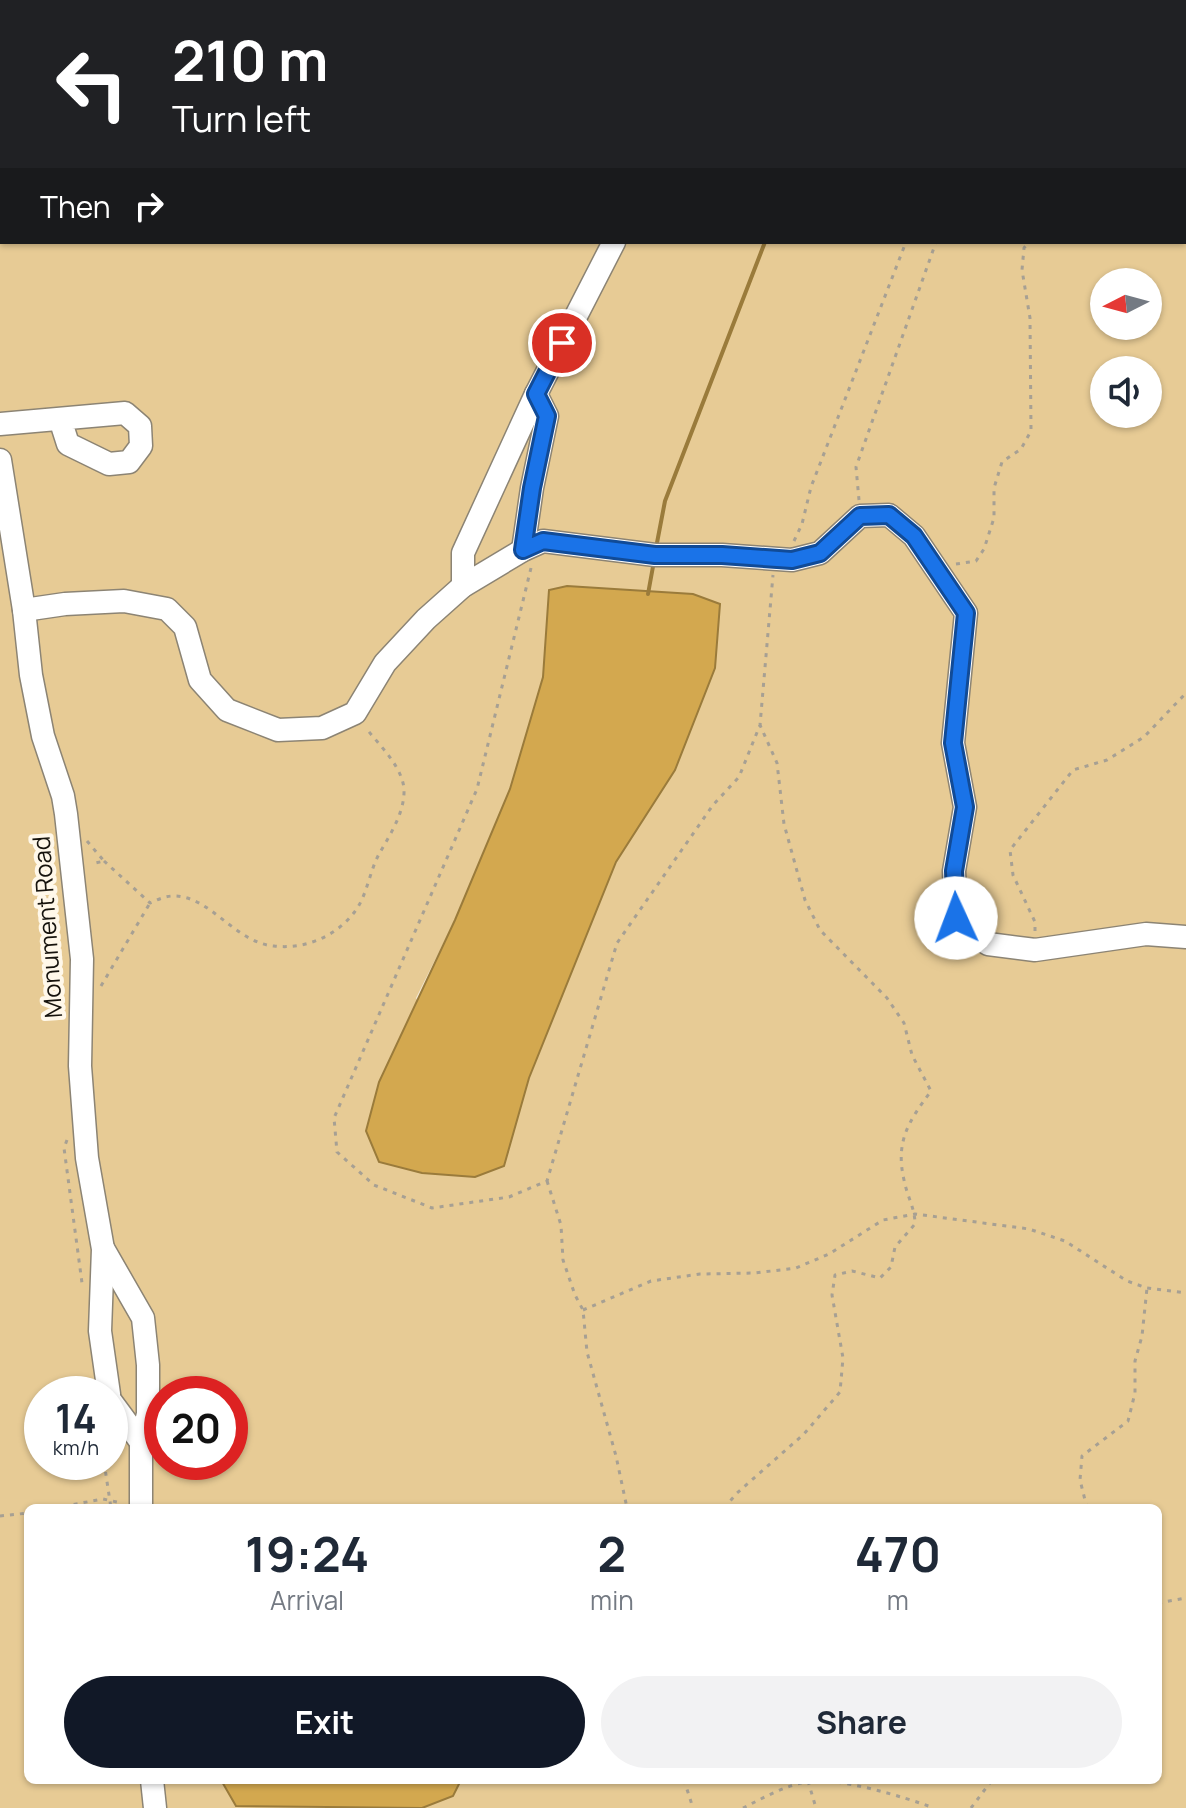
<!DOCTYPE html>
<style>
:root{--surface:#fff;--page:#f2f2f3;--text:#1f2937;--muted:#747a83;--accent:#111827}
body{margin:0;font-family:Manrope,sans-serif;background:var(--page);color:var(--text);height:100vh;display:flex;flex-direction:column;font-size:30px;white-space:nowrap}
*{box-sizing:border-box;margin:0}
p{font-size:26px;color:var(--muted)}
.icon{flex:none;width:44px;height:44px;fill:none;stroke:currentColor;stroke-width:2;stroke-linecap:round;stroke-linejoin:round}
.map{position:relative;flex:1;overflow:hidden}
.drawer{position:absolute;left:24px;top:1504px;width:1138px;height:280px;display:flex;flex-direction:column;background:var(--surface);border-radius:12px;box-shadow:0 2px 6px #0004}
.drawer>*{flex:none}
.hud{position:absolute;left:0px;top:0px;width:1186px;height:244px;box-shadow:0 2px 6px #0004;background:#202124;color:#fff;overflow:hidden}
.needle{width:52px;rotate:264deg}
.tools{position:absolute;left:1090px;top:268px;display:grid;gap:16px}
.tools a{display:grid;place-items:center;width:72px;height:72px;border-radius:50%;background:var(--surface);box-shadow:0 2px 6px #0004;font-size:40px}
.speed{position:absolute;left:24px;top:1376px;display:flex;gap:16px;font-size:40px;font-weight:700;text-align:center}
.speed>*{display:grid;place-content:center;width:104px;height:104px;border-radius:50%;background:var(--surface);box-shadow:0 2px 6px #0004;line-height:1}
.speed small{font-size:20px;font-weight:400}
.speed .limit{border:12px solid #d22;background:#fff;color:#111}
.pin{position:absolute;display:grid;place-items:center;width:68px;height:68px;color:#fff;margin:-34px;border:4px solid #fff;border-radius:50%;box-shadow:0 2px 8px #0007}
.me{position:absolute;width:88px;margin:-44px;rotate:358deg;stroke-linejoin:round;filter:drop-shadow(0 0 6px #0008)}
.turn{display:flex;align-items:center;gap:28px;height:168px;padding:0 40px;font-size:36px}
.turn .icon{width:104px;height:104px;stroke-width:2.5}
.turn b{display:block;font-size:56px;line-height:68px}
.then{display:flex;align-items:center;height:76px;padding:0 40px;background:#0003;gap:16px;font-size:30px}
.eta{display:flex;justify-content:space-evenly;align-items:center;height:136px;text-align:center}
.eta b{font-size:48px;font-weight:700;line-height:56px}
.primary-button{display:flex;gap:16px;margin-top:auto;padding:16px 40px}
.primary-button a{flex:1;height:92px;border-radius:48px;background:var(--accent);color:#fff;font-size:32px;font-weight:700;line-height:92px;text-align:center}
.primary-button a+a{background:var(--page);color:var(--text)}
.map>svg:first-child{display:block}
</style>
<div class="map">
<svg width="1186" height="1808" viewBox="0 0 1186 1808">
<rect width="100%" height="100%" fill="#f3ead9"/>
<path fill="#e7cb95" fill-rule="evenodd" d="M0 0H1186V1808H422L453 1796 461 1780H1158V1508H28V1780H221L236 1806 358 1808H0ZM2 2H1184V242H2ZM1104 282H1148V326H1104ZM1104 370H1148V414H1104ZM567 586 720 604 715 668 675 770 616 862 529 1079 504 1166 416 998 455 920 510 789 543 677 549 590ZM42 1394H110V1462H42ZM162 1394H230V1462H162Z"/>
<g fill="#d3a84f" stroke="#9a7b3b" stroke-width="2">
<polygon points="567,586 693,594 720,604 715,668 675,770 616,862 529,1078 504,1166 475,1177 422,1173 379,1162 366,1131 379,1082 455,920 510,789 543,677 549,590"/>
<polygon points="221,1780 461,1780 453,1796 422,1808 236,1806"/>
</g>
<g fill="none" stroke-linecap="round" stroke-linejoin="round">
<g stroke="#9a7b3b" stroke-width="4">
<polyline points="1003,2 1007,0"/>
<polyline points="656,548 665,501 765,242"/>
<polyline points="648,594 654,561"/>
</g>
<g stroke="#8c8474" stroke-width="25">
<g id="minor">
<polyline points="736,2 737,0"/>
<polyline points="0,424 125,413 140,426 141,446 129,462 109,464 68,444 60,419"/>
<polyline points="0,460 24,610 31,675 43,736 63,796 66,814 82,959 80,1066 87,1158 103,1249 100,1331 109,1394"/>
<polyline points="523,550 532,488 547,416 536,394"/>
<polyline points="463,586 463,553 536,394 614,242"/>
<polyline points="24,610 65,604 124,601 167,609 185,627 200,680 227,710 278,730 322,728 355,713 385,663 426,619 463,586 523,550 543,541 655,555 722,555 792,560 820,553 860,516 889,515 914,536 966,613 953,743 965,807 954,871 956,918 988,944 1035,950 1146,934 1186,937"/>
<polyline points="104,1250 143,1318 148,1365 148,1414 141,1442 141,1508"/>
<polyline points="110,1400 141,1442"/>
<polyline points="152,1780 155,1808"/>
</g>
</g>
<g stroke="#a7a093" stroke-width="3" stroke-dasharray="4 6" stroke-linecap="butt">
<polyline points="329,0 330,2"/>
<polyline points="1145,0 1145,2"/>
<polyline points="1120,2 1121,0"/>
<polyline points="859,500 856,467 936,242"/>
<polyline points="794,541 802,524 811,487 906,242"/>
<polyline points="956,564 976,561 984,549 994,518 994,488 1002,462 1021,449 1031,431 1030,318 1022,270 1024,248 1029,242"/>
<polyline points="531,568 477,789 334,1118 337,1152 374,1185 432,1208 509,1197 547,1181 617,943 713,805 739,777 760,725 773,575"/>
<polyline points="87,841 104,861 91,864"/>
<path d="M104 861 150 903C157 900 165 896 173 896 210 895 235 943 274 946 306 950 340 935 358 907 367 892 370 872 378 856 389 836 405 813 404 789 402 766 379 745 366 728"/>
<polyline points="1035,931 1035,922 1013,875 1010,850 1073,770 1107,760 1144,737 1186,693"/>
<polyline points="101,986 150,903"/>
<polyline points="67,1140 64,1148 82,1283"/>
<polyline points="547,1181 561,1225 563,1260 575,1295 583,1310 587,1352 616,1456 627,1508"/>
<polyline points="583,1310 651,1281 700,1274 755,1273 796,1268 829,1254 883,1220 915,1214 1029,1229 1065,1241 1127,1281 1147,1288 1186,1293"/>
<polyline points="104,1462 111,1508"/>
<polyline points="54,1508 103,1499 122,1503"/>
<path d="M724 1508 737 1493 804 1434 840 1392 843 1358 832 1295 835 1275 852 1271 880 1278 891 1267 895 1247 915 1224C915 1208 907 1196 904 1180 895 1141 909 1121 931 1091L912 1055 904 1023 887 998 820 930 805 900 784 824 777 763 760 725"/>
<polyline points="1087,1508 1080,1480 1082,1456 1128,1421 1135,1393 1135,1361 1142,1336 1147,1288"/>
<polyline points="0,1516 28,1513"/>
<polyline points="1158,1603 1186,1598"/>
<polyline points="684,1780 693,1808"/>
<polyline points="808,1781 816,1808"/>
<path d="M743 1808C763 1798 784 1786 806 1782 837 1776 904 1797 934 1808"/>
<polyline points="971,1808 992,1780"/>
</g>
<use href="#minor" stroke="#fff" stroke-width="22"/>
</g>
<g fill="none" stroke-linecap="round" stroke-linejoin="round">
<g stroke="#114b97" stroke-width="20">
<polyline id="route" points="562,343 536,394 547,416 532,488 523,550 543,541 655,555 722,555 792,560 820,553 860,516 889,515 914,536 966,613 953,743 965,807 954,871 956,918"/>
</g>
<use href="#route" stroke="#1a73e8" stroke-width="14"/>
</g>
<g text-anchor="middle" stroke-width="8" stroke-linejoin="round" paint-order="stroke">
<g font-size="24" fill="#16130d" stroke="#fff8ea">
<text transform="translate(48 927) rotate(-94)" y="8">Monument Road</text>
</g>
</g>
</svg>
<div class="tools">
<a><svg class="needle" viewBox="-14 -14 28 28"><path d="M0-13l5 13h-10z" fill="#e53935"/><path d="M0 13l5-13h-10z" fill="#747a83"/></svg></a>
<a><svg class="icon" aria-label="sound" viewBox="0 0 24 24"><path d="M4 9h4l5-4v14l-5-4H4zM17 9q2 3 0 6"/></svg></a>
</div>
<div class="speed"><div>14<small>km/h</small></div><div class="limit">20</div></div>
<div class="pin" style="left:562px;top:343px;background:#d93025"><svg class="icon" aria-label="arrive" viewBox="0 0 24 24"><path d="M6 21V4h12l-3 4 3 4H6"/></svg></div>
<svg class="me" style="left:956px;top:918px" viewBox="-20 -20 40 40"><circle r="19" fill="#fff"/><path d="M0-13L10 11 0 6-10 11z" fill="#1a73e8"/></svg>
<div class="hud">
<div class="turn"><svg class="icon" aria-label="left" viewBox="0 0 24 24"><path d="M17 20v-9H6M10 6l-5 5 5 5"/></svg><div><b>210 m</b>Turn left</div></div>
<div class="then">Then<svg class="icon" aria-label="right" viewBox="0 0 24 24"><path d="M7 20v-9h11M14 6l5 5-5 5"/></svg></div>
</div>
<section class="drawer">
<div class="eta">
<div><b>19:24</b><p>Arrival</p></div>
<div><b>2</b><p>min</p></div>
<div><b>470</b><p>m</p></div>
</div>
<div class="primary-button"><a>Exit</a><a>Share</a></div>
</section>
</div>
